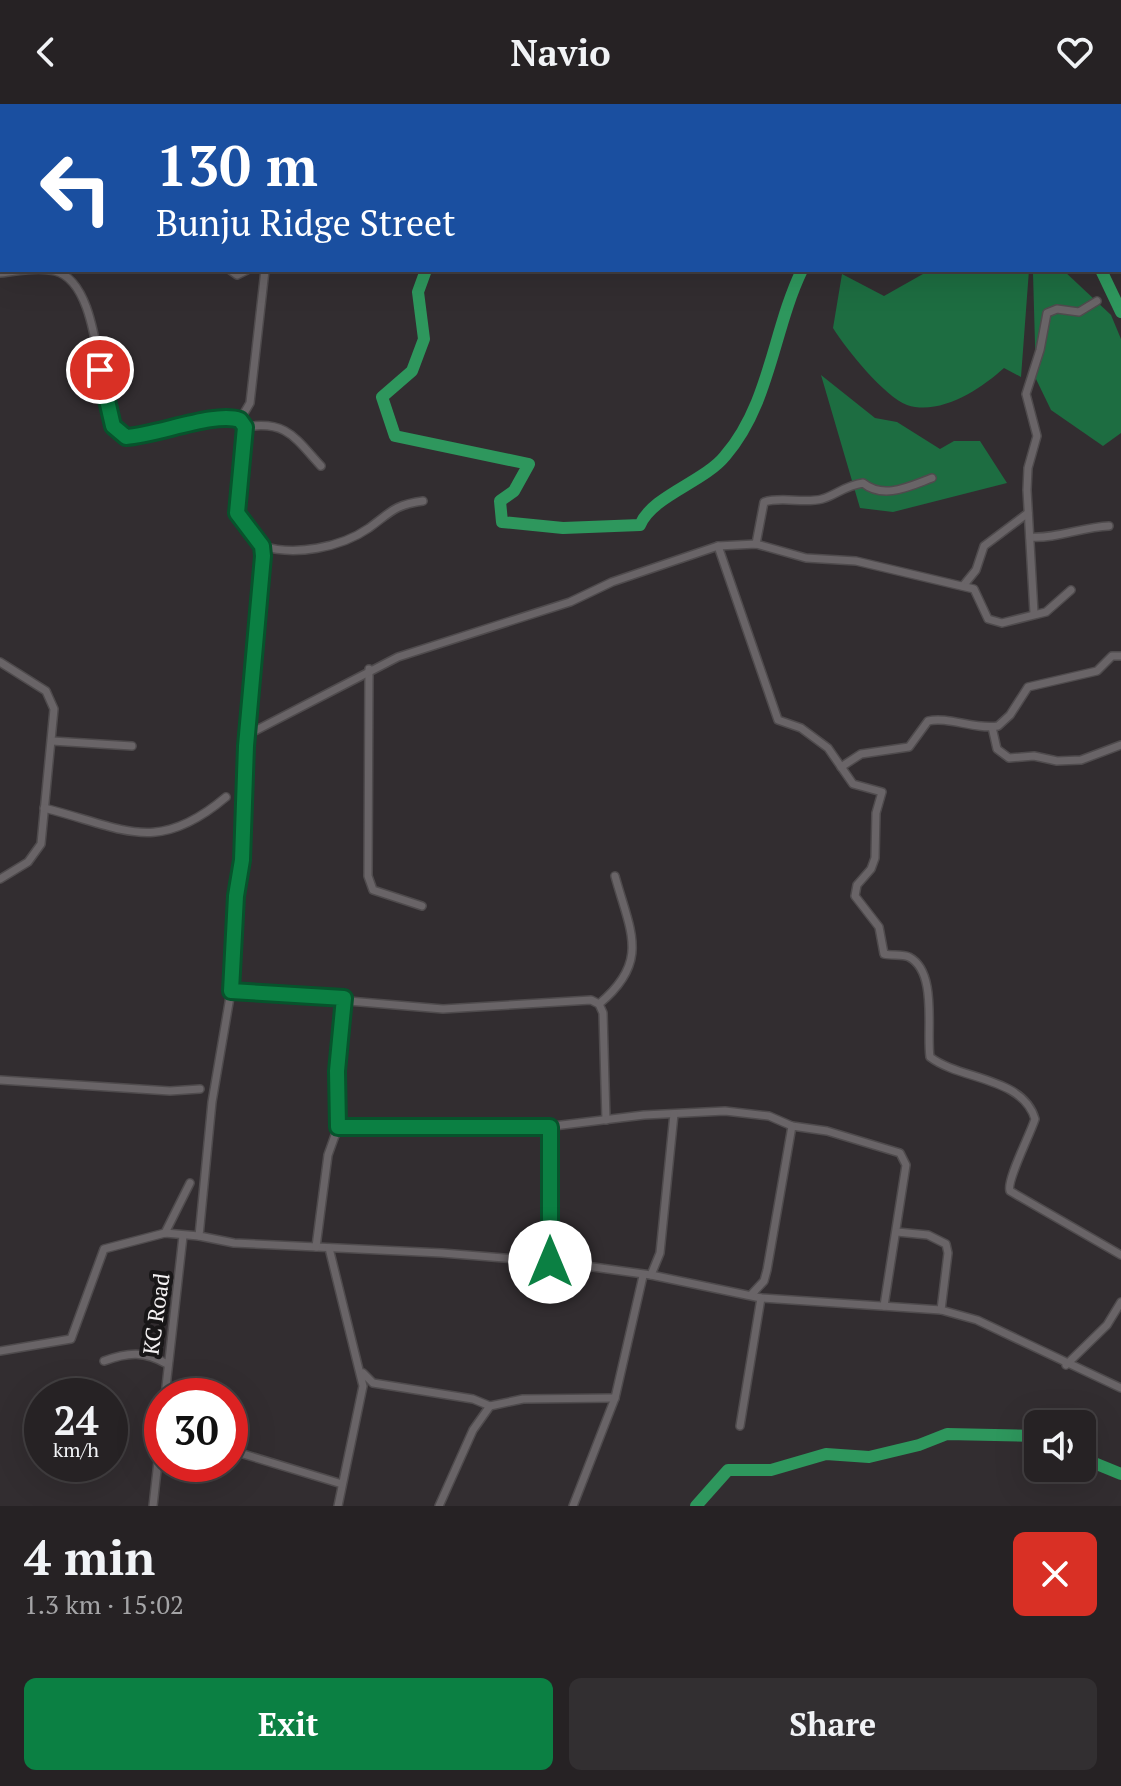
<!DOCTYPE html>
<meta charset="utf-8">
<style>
:root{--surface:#262224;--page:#322f31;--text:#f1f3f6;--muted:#a4a4a6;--line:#423f41;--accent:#0b8043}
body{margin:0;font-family:"PT Serif",serif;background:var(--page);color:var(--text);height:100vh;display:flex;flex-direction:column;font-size:30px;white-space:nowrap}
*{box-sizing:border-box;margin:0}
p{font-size:26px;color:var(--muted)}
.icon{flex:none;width:44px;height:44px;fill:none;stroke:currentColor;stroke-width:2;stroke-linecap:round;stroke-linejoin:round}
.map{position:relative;height:1402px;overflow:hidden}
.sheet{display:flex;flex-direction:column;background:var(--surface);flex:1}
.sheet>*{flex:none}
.top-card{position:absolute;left:0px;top:0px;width:1122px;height:168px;box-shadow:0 8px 32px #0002,0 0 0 2px var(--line);background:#1a4fa0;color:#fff;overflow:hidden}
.tools{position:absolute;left:1024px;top:1306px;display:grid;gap:16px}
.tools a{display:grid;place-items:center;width:72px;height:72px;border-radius:12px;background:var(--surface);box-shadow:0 8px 32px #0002,0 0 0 2px var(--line);font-size:40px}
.speed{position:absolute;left:24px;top:1274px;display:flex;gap:16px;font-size:40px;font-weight:700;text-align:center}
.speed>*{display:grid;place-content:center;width:104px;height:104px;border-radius:50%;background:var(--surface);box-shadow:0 8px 32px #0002,0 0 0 2px var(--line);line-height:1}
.speed small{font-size:20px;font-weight:400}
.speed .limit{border:12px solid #d22;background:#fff;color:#111}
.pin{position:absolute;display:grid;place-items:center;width:68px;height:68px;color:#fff;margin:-34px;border:4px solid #fff;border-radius:50%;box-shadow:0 2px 8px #0007}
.me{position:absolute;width:88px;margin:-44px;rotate:0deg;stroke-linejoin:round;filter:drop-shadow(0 0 6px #0008)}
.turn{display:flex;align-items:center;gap:28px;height:168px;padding:0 24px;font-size:36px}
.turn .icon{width:104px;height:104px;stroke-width:2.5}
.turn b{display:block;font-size:56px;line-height:68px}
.round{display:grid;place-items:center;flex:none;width:84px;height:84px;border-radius:12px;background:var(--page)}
.headline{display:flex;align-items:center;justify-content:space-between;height:136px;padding:0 24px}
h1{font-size:48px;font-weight:600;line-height:60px}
.cta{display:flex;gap:16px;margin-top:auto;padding:16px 24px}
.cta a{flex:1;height:92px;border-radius:12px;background:var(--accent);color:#fff;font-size:32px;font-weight:600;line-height:92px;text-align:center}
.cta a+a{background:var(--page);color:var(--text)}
header{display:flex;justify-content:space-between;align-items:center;height:104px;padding:0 24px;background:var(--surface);font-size:36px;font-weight:600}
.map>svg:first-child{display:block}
</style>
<header><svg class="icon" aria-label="back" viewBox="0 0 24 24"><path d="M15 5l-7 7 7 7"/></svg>Navio<svg class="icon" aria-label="heart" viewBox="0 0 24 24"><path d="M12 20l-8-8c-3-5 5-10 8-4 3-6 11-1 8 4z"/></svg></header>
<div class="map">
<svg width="1121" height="1402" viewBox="0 0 1121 1402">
<rect width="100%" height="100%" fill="#322d30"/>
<g fill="#1d6d41">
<path d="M930 166H1029L1021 273 1004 264C981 285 940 312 907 301 885 293 846 245 833 224L842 170 884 192Z"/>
<polygon points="1037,166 1063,166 1111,211 1121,235 1121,329 1103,342 1051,306 1036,275 1033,169"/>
<polygon points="821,271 875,314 897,318 940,345 954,337 980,337 1007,379 893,408 860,404"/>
</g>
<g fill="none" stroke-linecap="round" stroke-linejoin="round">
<g stroke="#2e975d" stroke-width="12">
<polyline points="452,2 454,0"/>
<path d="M426 166 418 188 424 235 412 267 382 293 395 332 529 360 514 387 500 397 502 418 563 424 640 421C652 392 704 378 725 352 770 300 773 226 802 166"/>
<polyline points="1101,166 1121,208"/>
<polyline points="1082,1354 1121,1370"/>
<polyline points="696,1402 728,1366 771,1366 826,1350 869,1353 919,1341 947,1330 1038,1332"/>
</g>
<g stroke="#4f4b4d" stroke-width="10">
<g id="street">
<polyline points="116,0 118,2"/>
<polyline points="989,0 989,2"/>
<polyline points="851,2 852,0"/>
<polyline points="1120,146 1121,146"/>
<polyline points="230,166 237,171 247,166"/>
<path d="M0 169C17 167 39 163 55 167 102 179 96 291 117 328 156 347 201 302 240 316L245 323 237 409 262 442 263 452 246 642 242 756 236 792 231 887 212 998 199 1132 234 1139 442 1149 564 1159 651 1171 761 1194 941 1206 977 1216 1121 1284"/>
<polyline points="240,316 250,299 265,166"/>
<path d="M245 323C287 316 295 334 321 362"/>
<path d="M1030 433C1056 435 1082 423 1109 422"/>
<path d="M756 440 764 398C783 392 803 400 822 395 836 391 844 382 863 379 884 396 910 382 932 374"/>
<path d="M262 442C295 452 340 444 369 424 391 408 394 401 423 397"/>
<path d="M718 442 778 616 801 624 828 644 853 680 882 688 876 709 875 754 871 765 857 781 855 792 879 823 884 850C892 852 902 850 909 853 938 868 926 927 930 953 960 976 1023 973 1035 1015 1030 1031 1006 1077 1010 1087L1121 1151"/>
<polyline points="963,482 976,466 984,442 1028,409"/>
<polyline points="1034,509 1027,386 1028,364 1037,332 1026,290 1040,246 1047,209 1057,205 1079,208 1097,197"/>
<polyline points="0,558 46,587 54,605 41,740 28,758 0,775"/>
<polyline points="369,565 368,772 373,786 422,802"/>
<polyline points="992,623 997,645 1009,654 1034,652 1057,657 1081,656 1121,641"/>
<polyline points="249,630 398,553 570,498 612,478 718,442 756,440 806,454 856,457 974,485 988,515 1002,519 1046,508 1071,486"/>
<polyline points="52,637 132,642"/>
<path d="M841 663 861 650 909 643 928 617C948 612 975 626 998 622L1010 611 1028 583 1097 567 1112 552H1121"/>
<path d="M44 704C124 724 156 752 226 693"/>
<polyline points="231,887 443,905 591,896 599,900 603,909 606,1016"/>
<path d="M599 900C651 857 630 827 615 772"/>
<polyline points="0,976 170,987 200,985"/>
<polyline points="338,1023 421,1021 537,1024 644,1011 725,1007 769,1012 792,1022 827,1027 900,1049 906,1061 884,1202"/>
<polyline points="550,1023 550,1158"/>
<polyline points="897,1128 928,1131 946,1140 948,1149 941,1206"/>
<polyline points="165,1129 190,1079"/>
<polyline points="316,1143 328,1051 338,1023 337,967 344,894"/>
<polyline points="329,1144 363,1282 338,1402"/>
<polyline points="651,1171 660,1149 674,1010"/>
<polyline points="751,1191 764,1177 767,1166 792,1022"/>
<polyline points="0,1247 71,1235 104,1145 165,1129 199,1132"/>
<path d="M104 1257C128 1248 145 1247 167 1260"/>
<polyline points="1066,1261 1107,1221 1121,1198"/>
<polyline points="363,1269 373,1279 473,1295 490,1302"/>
<polyline points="165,1292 183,1132"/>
<polyline points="740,1322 761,1194"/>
<polyline points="230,1346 342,1380"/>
<polyline points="153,1402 162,1322"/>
<polyline points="439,1402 473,1326 490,1302 523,1295 615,1294"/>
<polyline points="573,1402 615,1294 643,1172"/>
</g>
</g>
<use href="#street" stroke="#696467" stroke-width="7"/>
</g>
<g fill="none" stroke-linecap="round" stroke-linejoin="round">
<g stroke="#07532c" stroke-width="20">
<path id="route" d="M100 266 113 322 126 333C158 331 215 307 240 316L245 323 237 409 262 442 263 452 246 642 242 756 236 792 231 887 344 894 337 967 338 1023H550V1158"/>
</g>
<use href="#route" stroke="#0b8043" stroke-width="14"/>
</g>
<g text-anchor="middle" stroke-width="8" stroke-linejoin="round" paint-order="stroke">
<g font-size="22" fill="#f5f2f3" stroke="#181617">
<text transform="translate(156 1210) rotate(-82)" y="8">KC Road</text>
</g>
</g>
</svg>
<div class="tools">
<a><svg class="icon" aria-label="sound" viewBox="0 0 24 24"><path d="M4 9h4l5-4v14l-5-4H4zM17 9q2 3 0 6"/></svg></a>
</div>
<div class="speed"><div>24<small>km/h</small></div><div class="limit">30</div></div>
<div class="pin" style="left:100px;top:266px;background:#d93025"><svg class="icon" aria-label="arrive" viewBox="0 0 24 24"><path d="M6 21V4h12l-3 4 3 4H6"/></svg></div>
<svg class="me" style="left:550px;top:1158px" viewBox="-20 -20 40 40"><circle r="19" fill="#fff"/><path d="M0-13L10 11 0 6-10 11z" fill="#0b8043"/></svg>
<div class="top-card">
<div class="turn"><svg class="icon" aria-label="left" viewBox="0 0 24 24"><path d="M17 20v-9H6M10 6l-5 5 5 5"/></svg><div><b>130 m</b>Bunju Ridge Street</div></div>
</div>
</div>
<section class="sheet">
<div class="headline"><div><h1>4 min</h1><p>1.3 km · 15:02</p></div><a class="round" style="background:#d93025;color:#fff"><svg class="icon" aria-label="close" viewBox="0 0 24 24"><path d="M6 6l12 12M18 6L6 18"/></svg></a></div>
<div class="cta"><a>Exit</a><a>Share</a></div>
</section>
